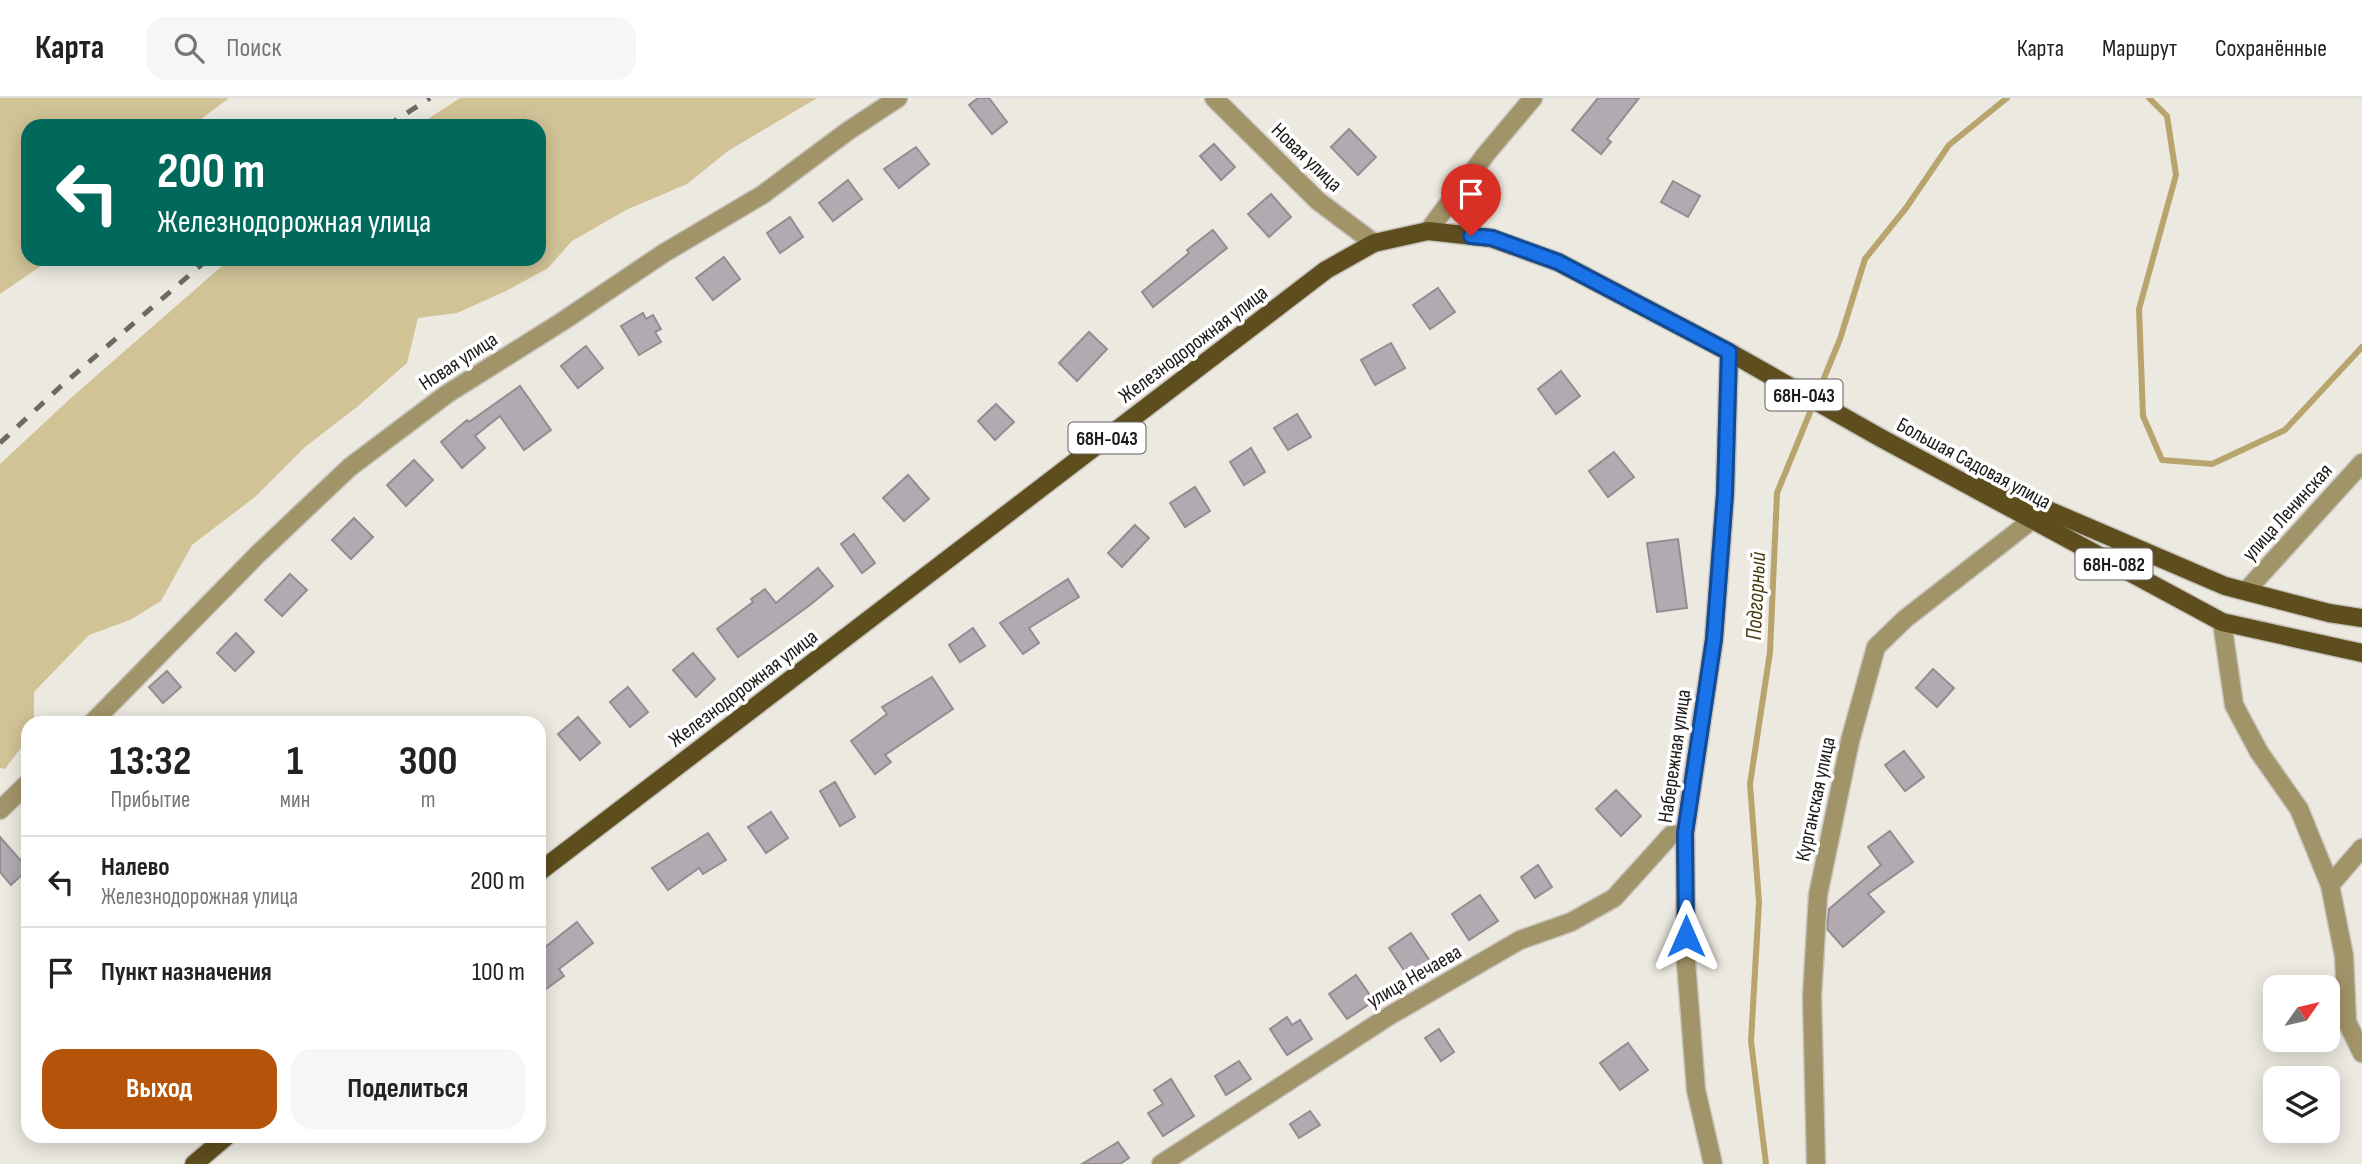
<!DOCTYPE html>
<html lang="ru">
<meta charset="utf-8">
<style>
:root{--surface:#fff;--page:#f6f6f6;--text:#222;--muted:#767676;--line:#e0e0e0;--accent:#b45309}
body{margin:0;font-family:"Sofia Sans Condensed",sans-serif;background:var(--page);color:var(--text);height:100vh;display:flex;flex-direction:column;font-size:26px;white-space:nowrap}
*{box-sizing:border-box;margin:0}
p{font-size:23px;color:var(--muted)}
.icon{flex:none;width:38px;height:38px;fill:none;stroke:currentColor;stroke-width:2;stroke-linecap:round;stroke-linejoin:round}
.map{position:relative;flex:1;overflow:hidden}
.sheet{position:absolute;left:21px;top:618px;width:525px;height:427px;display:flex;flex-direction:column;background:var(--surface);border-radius:21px;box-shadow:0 4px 18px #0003}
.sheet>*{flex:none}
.guide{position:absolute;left:21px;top:21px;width:525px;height:147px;border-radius:21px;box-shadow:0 4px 18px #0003;background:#00695c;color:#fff;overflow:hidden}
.needle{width:46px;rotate:56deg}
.buttons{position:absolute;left:2263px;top:877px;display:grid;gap:14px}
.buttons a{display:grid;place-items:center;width:77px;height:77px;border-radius:14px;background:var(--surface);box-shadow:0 4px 18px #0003;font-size:35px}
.pin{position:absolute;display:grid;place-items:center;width:60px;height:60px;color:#fff;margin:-72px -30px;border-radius:50% 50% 50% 0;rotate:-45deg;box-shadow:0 0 7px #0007}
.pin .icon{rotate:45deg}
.me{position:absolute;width:77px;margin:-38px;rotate:0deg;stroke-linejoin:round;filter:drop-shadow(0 0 5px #0008)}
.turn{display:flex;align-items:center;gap:24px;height:147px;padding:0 21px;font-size:32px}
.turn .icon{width:91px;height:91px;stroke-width:2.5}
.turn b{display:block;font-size:49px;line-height:60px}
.eta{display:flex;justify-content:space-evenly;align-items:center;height:119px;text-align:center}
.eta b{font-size:42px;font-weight:700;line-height:49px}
.button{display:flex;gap:14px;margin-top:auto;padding:14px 21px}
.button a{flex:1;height:80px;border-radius:21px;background:var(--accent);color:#fff;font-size:28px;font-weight:700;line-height:80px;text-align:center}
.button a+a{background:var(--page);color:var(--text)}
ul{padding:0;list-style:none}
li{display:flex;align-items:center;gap:21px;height:91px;padding:0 21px;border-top:2px solid var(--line)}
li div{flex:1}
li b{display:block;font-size:26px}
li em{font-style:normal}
header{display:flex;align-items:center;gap:42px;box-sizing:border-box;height:98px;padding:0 35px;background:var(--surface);border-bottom:2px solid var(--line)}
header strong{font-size:33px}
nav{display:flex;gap:38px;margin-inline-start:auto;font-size:24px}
.search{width:490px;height:63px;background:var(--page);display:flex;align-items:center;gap:18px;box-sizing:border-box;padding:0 24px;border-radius:21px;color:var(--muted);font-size:26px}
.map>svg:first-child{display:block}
</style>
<header>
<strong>Карта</strong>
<div class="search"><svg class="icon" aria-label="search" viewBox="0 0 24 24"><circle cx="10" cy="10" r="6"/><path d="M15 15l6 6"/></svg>Поиск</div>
<nav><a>Карта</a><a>Маршрут</a><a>Сохранённые</a></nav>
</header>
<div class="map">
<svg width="2362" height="1066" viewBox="0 0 2362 1066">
<rect width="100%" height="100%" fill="#ece9e1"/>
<g fill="#d2c397">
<polygon points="0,0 229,0 192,28 28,28 28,161 51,161 0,196"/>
<polygon points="460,0 817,0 728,53 687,86 626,112 572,143 548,170 506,193 457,215 418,220 407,265 357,309 305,349 255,399 192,447 161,503 130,522 89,537 34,594 34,625 28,625 28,640 5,671 0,670 0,366 72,299 230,161 539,161 539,28 417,28"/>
</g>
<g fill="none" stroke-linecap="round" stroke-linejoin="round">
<g stroke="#b8a56e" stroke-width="6">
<polyline points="2149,0 2167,18 2176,77 2139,211 2143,318 2162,362 2212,366 2285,332 2362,249"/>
<polyline points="1766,1066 1751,943 1759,804 1750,686 1770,554 1777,395 1840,241 1865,161 1906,110 1949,47 2007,0"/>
</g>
</g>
<g fill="#b1aab0" stroke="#938c92" stroke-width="2">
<polygon points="978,0 989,0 1007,24 992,36 969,7"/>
<polygon points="1598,0 1639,0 1607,41 1611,44 1601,56 1572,32"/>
<polygon points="1349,31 1376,59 1358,77 1331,49"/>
<polygon points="1214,46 1235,69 1221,82 1200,58"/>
<polygon points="916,49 929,66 899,90 884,71"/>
<polygon points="848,82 862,101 833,123 819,105"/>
<polygon points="1673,83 1700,98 1688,119 1661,104"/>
<polygon points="1271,96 1291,119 1269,139 1248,116"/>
<polygon points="790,119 803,139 780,155 767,135"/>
<polygon points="1213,132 1227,150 1153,209 1142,194 1189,155 1187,152"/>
<polygon points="724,159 740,181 713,202 696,180"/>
<polygon points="1438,190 1455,214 1430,231 1413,207"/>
<polygon points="643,215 646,221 653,217 661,231 655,234 661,244 639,257 621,228"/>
<polygon points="1089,234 1107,251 1077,283 1059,265"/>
<polygon points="1391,245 1405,270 1375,287 1361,262"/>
<polygon points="586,248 603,270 578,290 561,268"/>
<polygon points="1561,273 1580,298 1556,316 1538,291"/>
<polygon points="520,288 551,332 524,352 500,318 475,338 485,350 462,370 441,344 467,322 469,324"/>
<polygon points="996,306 1014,324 995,342 978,323"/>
<polygon points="1297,316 1311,339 1288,352 1274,330"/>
<polygon points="1251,350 1265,374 1244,387 1230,364"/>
<polygon points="1614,354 1634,379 1608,399 1589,373"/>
<polygon points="414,362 433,382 406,408 387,387"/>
<polygon points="908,377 929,401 904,423 883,400"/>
<polygon points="1195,389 1210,413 1185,429 1170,405"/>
<polygon points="354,420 373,439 351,461 332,442"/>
<polygon points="1135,427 1149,440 1122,469 1108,455"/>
<polygon points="854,436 875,465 862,475 841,446"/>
<polygon points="1678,441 1687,510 1657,514 1647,445"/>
<polygon points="818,470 833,488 810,507 738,559 717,531 753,504 751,501 765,491 776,505"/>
<polygon points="290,476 307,492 282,518 265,502"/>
<polygon points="1068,481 1079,499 1029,530 1039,545 1023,556 1000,525"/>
<polygon points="973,530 985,548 960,564 949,547"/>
<polygon points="236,535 254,554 235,573 217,555"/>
<polygon points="693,555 715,581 696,599 673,572"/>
<polygon points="1933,571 1954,590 1937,609 1916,590"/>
<polygon points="167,573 181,589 163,605 149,589"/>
<polygon points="932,579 953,611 885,657 891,664 875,676 851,643 887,616 882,609"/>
<polygon points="628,589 648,614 630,629 610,604"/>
<polygon points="578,619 600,645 580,662 558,636"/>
<polygon points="1904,653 1924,679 1905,693 1885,667"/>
<polygon points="835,684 855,719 840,728 820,693"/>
<polygon points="1616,692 1641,718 1621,738 1596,711"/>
<polygon points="771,714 788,740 766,755 748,729"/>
<polygon points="1890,733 1913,764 1868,796 1884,814 1843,849 1827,831 1829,811 1881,767 1868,749"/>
<polygon points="708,735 726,762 703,776 699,770 668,792 652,770"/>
<polygon points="0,739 28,771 11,787 0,774"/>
<polygon points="1538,767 1552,789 1535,800 1521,779"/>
<polygon points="1480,797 1498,823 1469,842 1452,816"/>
<polygon points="577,824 593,845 559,871 564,878 539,896 539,854"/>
<polygon points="1411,835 1432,866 1410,881 1389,850"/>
<polygon points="1356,877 1374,903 1347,921 1329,896"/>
<polygon points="1287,919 1292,927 1300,922 1312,941 1287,957 1270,931"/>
<polygon points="1439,931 1454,954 1441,963 1425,940"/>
<polygon points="1628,945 1648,972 1620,992 1600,965"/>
<polygon points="1239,963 1251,981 1226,997 1215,978"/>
<polygon points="1171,981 1194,1018 1163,1038 1148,1015 1163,1006 1154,992"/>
<polygon points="1310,1013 1320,1027 1299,1040 1290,1026"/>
<polygon points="1118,1044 1129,1060 1120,1066 1082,1066"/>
</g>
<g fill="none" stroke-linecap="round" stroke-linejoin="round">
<g stroke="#c7c4bd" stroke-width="21">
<g id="street">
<polyline points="1214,0 1318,103 1374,145"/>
<polyline points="1428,133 1486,56 1533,0"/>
<polyline points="2246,493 2362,365"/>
<polyline points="2222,524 2234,607 2259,654 2299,711 2330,787"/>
<polyline points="92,625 258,456 350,369 447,296 563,223 664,155 762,97 848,33 898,0"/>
<polyline points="0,712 28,685"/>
<polyline points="2362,750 2330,787 2344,858 2347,924 2362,955"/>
<polyline points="1161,1066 1389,918 1520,842 1571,824 1614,800 1671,737 1685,735"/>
<polyline points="1713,1066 1696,992 1686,864 1685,735 1714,541 1725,396 1729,254"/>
<polyline points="1816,1066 1812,898 1818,797 1850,643 1876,549 1905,521 2032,422"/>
</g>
</g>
<g stroke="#c7c4bd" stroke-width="21">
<g id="primary">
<polyline points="1985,385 2225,488 2329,515 2362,520"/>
<polyline points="539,774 1326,172 1374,145 1428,133 1491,140 1558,164 1729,254 1879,339 2222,524 2362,555"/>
<polyline points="194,1066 227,1038"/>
</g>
</g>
<use href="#street" stroke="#a29469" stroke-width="18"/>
<use href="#primary" stroke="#5e4e1e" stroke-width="18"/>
<g stroke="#6c6a65" stroke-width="5" stroke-dasharray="12 12" stroke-linecap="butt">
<polyline points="387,28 430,0"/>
<polyline points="0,345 60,289 208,161"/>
</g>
</g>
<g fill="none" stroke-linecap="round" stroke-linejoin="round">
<g stroke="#114b97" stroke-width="18">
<polyline id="route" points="1471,138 1492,140 1558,164 1729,254 1725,396 1714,541 1685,735 1686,838"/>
</g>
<use href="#route" stroke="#1a73e8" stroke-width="12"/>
</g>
<g text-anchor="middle" stroke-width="7" stroke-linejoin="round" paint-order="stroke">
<g fill="#fff" stroke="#605f5d" stroke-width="2">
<rect x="1765.5" y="281.5" width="77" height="31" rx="5"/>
<rect x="1068.5" y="324.5" width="77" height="31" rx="5"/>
<rect x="2075.5" y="450.5" width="77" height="31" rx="5"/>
</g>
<g font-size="19" font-weight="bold" fill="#1c1b18">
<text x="1804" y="304">68Н-043</text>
<text x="1107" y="347">68Н-043</text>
<text x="2114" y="473">68Н-082</text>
</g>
<g font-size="21" fill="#1c1b18" stroke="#fff">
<text transform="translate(1307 59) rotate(44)" y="7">Новая улица</text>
<text transform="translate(1193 246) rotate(-37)" y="7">Железнодорожная улица</text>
<text transform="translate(458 263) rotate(-33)" y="7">Новая улица</text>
<text transform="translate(1974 365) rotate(28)" y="7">Большая Садовая улица</text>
<text transform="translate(2287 414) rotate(-48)" y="7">улица Ленинская</text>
<text transform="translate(743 590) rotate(-37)" y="7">Железнодорожная улица</text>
<text transform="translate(1674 658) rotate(-82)" y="7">Набережная улица</text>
<text transform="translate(1815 701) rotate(-78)" y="7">Курганская улица</text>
<text transform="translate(1414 878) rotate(-30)" y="7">улица Нечаева</text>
</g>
<g font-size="23" font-style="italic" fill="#493b0e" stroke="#fff">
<text transform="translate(1755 498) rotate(-87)" y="8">Подгорный</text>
</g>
</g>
</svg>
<div class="buttons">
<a><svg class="needle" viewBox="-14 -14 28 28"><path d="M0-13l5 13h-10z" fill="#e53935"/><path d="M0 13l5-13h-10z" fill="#767676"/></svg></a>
<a><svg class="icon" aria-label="layers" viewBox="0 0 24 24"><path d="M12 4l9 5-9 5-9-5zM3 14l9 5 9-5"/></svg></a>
</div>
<div class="pin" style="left:1471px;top:138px;background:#d93025"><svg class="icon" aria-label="arrive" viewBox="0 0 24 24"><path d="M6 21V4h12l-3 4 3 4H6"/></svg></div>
<svg class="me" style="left:1686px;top:838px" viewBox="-20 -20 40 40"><path d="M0-17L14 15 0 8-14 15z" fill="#1a73e8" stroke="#fff" stroke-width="4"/></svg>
<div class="guide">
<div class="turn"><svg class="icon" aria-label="left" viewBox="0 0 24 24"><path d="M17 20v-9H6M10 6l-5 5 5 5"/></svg><div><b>200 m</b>Железнодорожная улица</div></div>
</div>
<section class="sheet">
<div class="eta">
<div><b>13:32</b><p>Прибытие</p></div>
<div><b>1</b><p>мин</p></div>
<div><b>300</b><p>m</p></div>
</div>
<ul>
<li><svg class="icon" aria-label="left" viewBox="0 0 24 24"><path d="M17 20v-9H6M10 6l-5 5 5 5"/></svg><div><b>Налево</b><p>Железнодорожная улица</p></div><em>200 m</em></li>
<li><svg class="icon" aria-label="arrive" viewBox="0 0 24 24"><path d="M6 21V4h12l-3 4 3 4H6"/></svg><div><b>Пункт назначения</b></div><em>100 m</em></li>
</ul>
<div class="button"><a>Выход</a><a>Поделиться</a></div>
</section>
</div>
